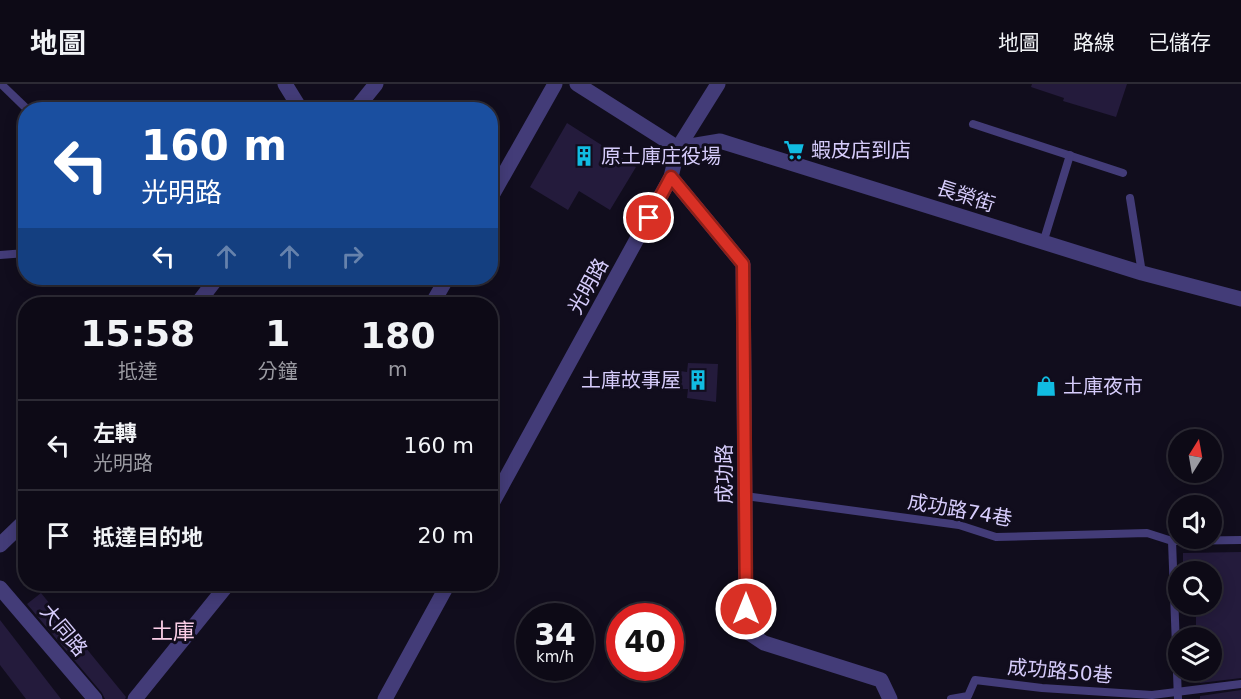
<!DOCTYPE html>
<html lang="zh-TW">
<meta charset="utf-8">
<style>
:root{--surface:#0d0a16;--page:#16131f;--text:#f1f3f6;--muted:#9a9aa1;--line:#2d2b35}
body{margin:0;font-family:"DejaVu Sans","Noto Sans TC",sans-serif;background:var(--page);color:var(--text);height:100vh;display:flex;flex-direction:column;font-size:22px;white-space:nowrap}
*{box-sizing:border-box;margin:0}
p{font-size:20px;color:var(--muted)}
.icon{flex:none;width:33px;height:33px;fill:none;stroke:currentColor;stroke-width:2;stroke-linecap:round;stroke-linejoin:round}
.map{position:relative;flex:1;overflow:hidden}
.sheet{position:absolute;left:18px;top:213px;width:480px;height:294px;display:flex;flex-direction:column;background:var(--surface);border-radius:24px;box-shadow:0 3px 15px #0003,0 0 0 2px var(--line)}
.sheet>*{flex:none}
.hud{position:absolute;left:18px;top:18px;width:480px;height:183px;border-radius:24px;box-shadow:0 3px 15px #0003,0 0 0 2px var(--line);background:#1a4fa0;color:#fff;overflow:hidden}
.needle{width:39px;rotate:11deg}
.tools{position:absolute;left:1168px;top:345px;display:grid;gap:12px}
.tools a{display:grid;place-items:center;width:54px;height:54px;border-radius:50%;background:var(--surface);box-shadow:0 3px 15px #0003,0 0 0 2px var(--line);font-size:30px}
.speed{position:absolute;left:516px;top:519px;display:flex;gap:12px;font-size:30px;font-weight:700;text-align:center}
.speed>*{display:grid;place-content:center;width:78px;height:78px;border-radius:50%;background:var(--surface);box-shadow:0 3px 15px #0003,0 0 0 2px var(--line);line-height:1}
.speed small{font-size:15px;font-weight:400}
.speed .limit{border:9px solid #d22;background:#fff;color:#111}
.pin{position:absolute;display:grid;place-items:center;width:51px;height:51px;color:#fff;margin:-26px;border:3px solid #fff;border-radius:50%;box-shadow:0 2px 6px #0007}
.me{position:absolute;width:66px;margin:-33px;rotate:0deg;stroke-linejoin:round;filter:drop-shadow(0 0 4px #0008)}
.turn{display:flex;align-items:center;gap:21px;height:126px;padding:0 24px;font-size:27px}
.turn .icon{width:78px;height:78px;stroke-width:2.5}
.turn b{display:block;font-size:42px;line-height:51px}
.lanes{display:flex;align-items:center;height:57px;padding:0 24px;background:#0003;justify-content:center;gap:30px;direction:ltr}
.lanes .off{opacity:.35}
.eta{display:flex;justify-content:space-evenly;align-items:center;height:102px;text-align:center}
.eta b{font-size:36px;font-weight:800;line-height:42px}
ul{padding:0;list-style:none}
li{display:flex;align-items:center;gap:18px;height:90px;padding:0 24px;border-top:2px solid var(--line)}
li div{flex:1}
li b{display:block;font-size:22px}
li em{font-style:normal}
header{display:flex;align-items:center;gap:36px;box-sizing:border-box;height:84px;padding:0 30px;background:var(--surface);border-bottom:2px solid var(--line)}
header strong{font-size:28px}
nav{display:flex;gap:33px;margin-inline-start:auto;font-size:21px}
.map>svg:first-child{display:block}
</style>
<header>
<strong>地圖</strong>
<nav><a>地圖</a><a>路線</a><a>已儲存</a></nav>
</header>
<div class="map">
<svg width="1241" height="615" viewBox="0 0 1241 615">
<rect width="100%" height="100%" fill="#110d1d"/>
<g fill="#241b3c">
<polygon points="1032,0 1127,0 1116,33 1063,17 1064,14 1031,3"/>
<polygon points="567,39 636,83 610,126 579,107 568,126 530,103"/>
<polygon points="688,279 718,280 716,318 687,314 688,305 678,305 680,287 687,288"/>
<polygon points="1241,468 1241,594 1200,599 1201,586 1212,586 1212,554 1196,554 1196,520 1212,520 1212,488 1183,488 1183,469"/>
<polygon points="41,509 126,613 125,615 105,615 102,609 27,520"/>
<polygon points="0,536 61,615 26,615 0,581"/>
<polygon points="1241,606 1241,615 1200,615 1200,612"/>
</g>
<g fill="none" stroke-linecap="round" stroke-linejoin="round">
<g stroke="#433c78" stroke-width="8">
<polyline points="1,0 28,26"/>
<polyline points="973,40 1123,89"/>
<polyline points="1130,114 1142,189"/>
<polyline points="1043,159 1070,71"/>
<polyline points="0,171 26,169"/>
<polyline points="745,412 959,441 996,453 1147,449 1172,457 1241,456"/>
<polyline points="1172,457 1178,615"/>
<polyline points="951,615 968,612 975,596 1042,604 1152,611 1241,600"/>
</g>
<g stroke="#433c78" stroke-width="15">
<polyline points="285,0 301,26"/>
<polyline points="355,26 376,0"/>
<polyline points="678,64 720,57 1142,189 1241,215"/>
<polyline points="678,64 718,0"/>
<polyline points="490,115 555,0"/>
<polyline points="197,220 217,194"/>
<polyline points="432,220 447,194"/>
<polyline points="490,423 671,93"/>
<polyline points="0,461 26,436"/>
<polyline points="0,504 95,615"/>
<polyline points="135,615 228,500"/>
<polyline points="385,615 448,500"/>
</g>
<polyline stroke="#433c78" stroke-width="15" points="577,0 678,64 671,93 743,180 746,547 764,559 881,596 890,615"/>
</g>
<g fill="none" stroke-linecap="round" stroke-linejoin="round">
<g stroke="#8d1f18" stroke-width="15">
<polyline id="route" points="649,134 671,93 743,180 746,525"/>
</g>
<use href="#route" stroke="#d93025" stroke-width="10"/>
</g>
<defs>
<g id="supermarket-bare" transform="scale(1.62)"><path d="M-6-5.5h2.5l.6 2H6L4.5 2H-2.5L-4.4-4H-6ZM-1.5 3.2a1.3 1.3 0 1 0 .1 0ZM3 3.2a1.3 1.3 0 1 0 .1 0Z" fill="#11bce2" stroke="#110d1d" stroke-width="2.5" paint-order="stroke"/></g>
<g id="building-bare" transform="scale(1.62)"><path d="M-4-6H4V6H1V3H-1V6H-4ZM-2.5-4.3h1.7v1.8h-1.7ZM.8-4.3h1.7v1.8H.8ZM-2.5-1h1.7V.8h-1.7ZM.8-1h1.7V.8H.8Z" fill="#11bce2" stroke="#110d1d" stroke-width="2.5" paint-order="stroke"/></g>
<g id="shop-bare" transform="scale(1.62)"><path d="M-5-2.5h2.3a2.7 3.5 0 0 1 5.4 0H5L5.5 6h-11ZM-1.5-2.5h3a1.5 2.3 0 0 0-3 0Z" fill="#11bce2" stroke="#110d1d" stroke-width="2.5" paint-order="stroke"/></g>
</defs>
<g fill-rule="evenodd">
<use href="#supermarket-bare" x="794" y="66"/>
<use href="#building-bare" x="584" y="72"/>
<use href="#building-bare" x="698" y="296"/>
<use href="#shop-bare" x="1046" y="302"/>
</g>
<g text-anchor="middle" stroke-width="6" stroke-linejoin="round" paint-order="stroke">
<g font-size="20" fill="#d6ccfb" stroke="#110d1d" text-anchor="start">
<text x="811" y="73">蝦皮店到店</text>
<text x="601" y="79">原土庫庄役場</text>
<text x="681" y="303" text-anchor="end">土庫故事屋</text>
<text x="1063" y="309">土庫夜市</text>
</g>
<g font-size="20" fill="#d6ccfb" stroke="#110d1d">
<text transform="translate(966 112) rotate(18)" y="7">長榮街</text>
<text transform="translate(588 202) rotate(-61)" y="7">光明路</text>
<text transform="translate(724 390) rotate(-90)" y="7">成功路</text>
<text transform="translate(960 426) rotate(10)" y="7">成功路74巷</text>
<text transform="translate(64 546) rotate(50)" y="7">大同路</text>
<text transform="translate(1060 587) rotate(5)" y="7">成功路50巷</text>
</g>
<g font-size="22" fill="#fbcee7" stroke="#110d1d">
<text x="173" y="555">土庫</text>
</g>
</g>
</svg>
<div class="tools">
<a><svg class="needle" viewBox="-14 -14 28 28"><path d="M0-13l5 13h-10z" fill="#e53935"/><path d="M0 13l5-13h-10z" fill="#9a9aa1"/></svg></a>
<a><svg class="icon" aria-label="sound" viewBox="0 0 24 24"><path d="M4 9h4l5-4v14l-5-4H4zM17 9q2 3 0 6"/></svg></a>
<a><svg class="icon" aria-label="search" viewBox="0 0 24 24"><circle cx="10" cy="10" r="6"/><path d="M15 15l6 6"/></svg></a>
<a><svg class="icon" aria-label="layers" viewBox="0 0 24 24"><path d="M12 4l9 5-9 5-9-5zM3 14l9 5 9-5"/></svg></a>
</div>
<div class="speed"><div>34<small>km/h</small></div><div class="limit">40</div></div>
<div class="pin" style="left:649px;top:134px;background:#d93025"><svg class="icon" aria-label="arrive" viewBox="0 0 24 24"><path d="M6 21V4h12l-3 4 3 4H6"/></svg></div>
<svg class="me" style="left:746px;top:525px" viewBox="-20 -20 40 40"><circle r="17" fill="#d93025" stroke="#fff" stroke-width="3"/><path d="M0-11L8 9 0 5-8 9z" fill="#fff"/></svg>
<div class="hud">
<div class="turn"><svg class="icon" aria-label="left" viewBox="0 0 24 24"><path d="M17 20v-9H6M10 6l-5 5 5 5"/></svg><div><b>160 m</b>光明路</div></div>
<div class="lanes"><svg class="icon" aria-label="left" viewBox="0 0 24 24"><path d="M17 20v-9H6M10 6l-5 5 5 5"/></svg><svg class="icon off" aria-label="ahead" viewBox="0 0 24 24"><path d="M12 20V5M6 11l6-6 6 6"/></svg><svg class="icon off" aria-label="ahead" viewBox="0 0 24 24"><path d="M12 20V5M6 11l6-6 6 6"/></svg><svg class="icon off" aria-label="right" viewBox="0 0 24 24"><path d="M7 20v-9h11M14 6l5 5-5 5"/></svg></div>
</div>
<section class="sheet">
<div class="eta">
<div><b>15:58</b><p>抵達</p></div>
<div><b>1</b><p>分鐘</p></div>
<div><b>180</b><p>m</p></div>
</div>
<ul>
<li><svg class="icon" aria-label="left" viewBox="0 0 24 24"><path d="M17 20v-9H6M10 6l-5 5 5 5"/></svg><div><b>左轉</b><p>光明路</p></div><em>160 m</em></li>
<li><svg class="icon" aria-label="arrive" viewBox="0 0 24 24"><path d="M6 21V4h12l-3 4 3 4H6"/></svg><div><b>抵達目的地</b></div><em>20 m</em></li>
</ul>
</section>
</div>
